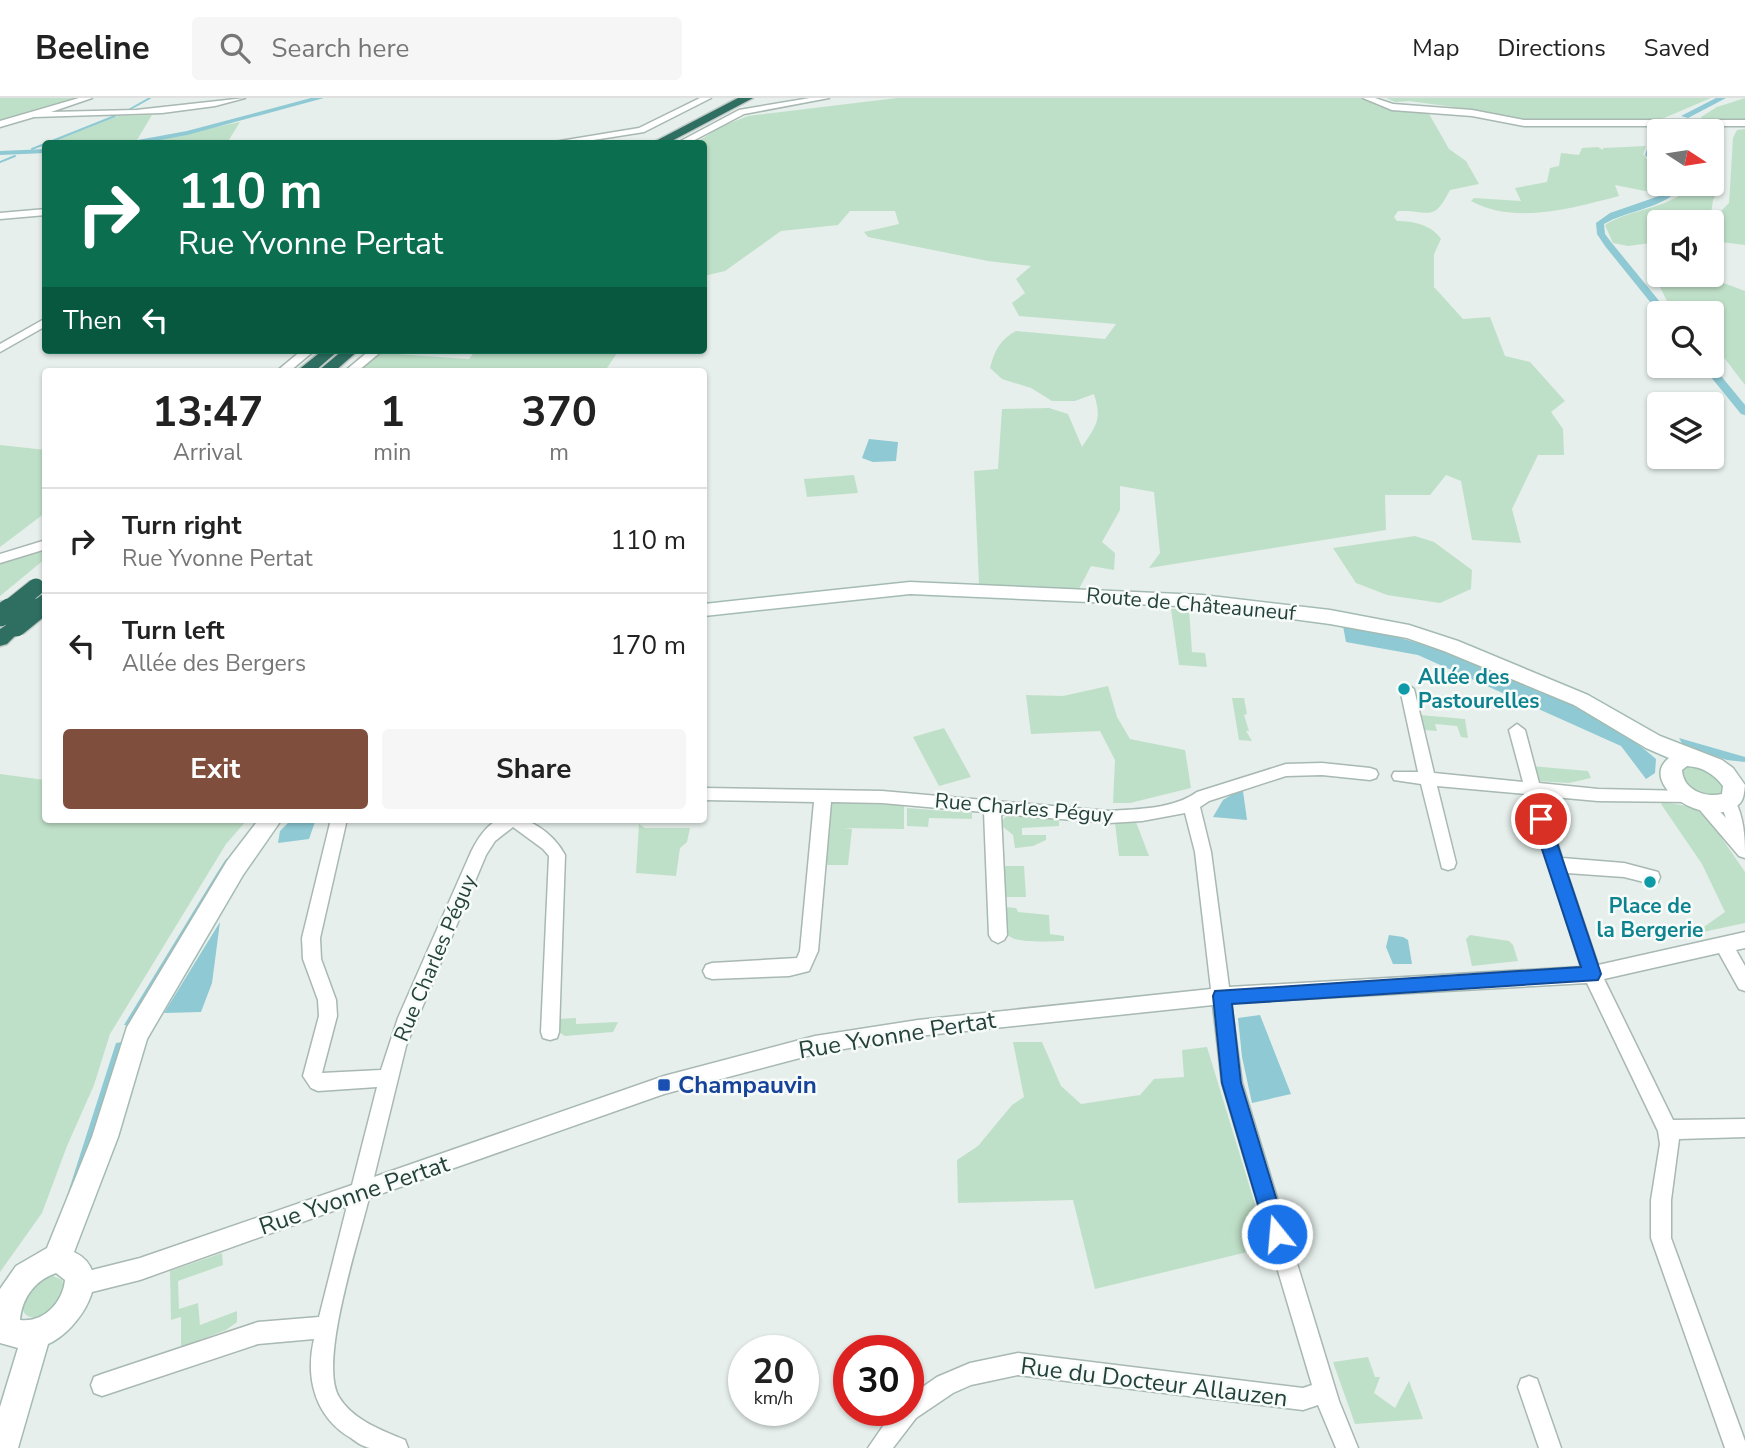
<!DOCTYPE html>
<meta charset="utf-8">
<style>
:root{--surface:#fff;--page:#f6f6f6;--text:#222;--muted:#767676;--line:#e0e0e0;--accent:#804e3d}
body{margin:0;font-family:"Nunito Sans",sans-serif;background:var(--page);color:var(--text);height:100vh;display:flex;flex-direction:column;font-size:26px;white-space:nowrap}
*{box-sizing:border-box;margin:0}
p{font-size:23px;color:var(--muted)}
.icon{flex:none;width:38px;height:38px;fill:none;stroke:currentColor;stroke-width:2;stroke-linecap:round;stroke-linejoin:round}
.map{position:relative;flex:1;overflow:hidden}
.drawer{position:absolute;left:42px;top:270px;width:665px;height:455px;display:flex;flex-direction:column;background:var(--surface);border-radius:7px;box-shadow:0 2px 5px #0004}
.drawer>*{flex:none}
.guide{position:absolute;left:42px;top:42px;width:665px;height:214px;border-radius:7px;box-shadow:0 2px 5px #0004;background:#0b6e4f;color:#fff;overflow:hidden}
.needle{width:46px;rotate:102deg}
.tools{position:absolute;left:1647px;top:21px;display:grid;gap:14px}
.tools a{display:grid;place-items:center;width:77px;height:77px;border-radius:7px;background:var(--surface);box-shadow:0 2px 5px #0004;font-size:35px}
.speed{position:absolute;left:728px;top:1237px;display:flex;gap:14px;font-size:35px;font-weight:700;text-align:center}
.speed>*{display:grid;place-content:center;width:91px;height:91px;border-radius:50%;background:var(--surface);box-shadow:0 2px 5px #0004;line-height:1}
.speed small{font-size:18px;font-weight:400}
.speed .limit{border:10px solid #d22;background:#fff;color:#111}
.pin{position:absolute;display:grid;place-items:center;width:60px;height:60px;color:#fff;margin:-30px;border:4px solid #fff;border-radius:50%;box-shadow:0 2px 7px #0007}
.me{position:absolute;width:77px;margin:-38px;rotate:343deg;stroke-linejoin:round;filter:drop-shadow(0 0 5px #0008)}
.turn{display:flex;align-items:center;gap:24px;height:147px;padding:0 21px;font-size:32px}
.turn .icon{width:91px;height:91px;stroke-width:2.5}
.turn b{display:block;font-size:49px;line-height:60px}
.then{display:flex;align-items:center;height:66px;padding:0 21px;background:#0003;gap:14px;font-size:26px}
.eta{display:flex;justify-content:space-evenly;align-items:center;height:119px;text-align:center}
.eta b{font-size:42px;font-weight:700;line-height:49px}
.cta{display:flex;gap:14px;margin-top:auto;padding:14px 21px}
.cta a{flex:1;height:80px;border-radius:7px;background:var(--accent);color:#fff;font-size:28px;font-weight:700;line-height:80px;text-align:center}
.cta a+a{background:var(--page);color:var(--text)}
ul{padding:0;list-style:none}
li{display:flex;align-items:center;gap:21px;height:105px;padding:0 21px;border-top:2px solid var(--line)}
li div{flex:1}
li b{display:block;font-size:26px}
li em{font-style:normal}
header{display:flex;align-items:center;gap:42px;box-sizing:border-box;height:98px;padding:0 35px;background:var(--surface);border-bottom:2px solid var(--line)}
header strong{font-size:33px}
nav{display:flex;gap:38px;margin-inline-start:auto;font-size:24px}
.search{width:490px;height:63px;background:var(--page);display:flex;align-items:center;gap:18px;box-sizing:border-box;padding:0 24px;border-radius:7px;color:var(--muted);font-size:26px}
.map>svg:first-child{display:block}
</style>
<header>
<strong>Beeline</strong>
<div class="search"><svg class="icon" aria-label="search" viewBox="0 0 24 24"><circle cx="10" cy="10" r="6"/><path d="M15 15l6 6"/></svg>Search here</div>
<nav><a>Map</a><a>Directions</a><a>Saved</a></nav>
</header>
<div class="map">
<svg width="1745" height="1350" viewBox="0 0 1745 1350">
<rect width="100%" height="100%" fill="#e6efeb"/>
<g fill="#bfe0c8">
<polygon points="0,0 82,0 0,24"/>
<path d="M897 0H1363L1380 9 1428 14 1449 51 1466 63 1479 86 1450 92C1433 125 1431 112 1398 113L1394 119 1397 123C1413 123 1432 127 1441 141L1434 156V189L1463 221 1490 219 1505 258 1530 264 1565 303 1551 314 1563 331 1564 357H1538L1512 411 1521 445 1472 442 1461 383 1446 377 1430 397H1385L1386 432 1149 470 1160 455 1154 394 1120 388V412L1102 444 1115 455 1114 472 1091 468 1079 491 979 486 974 373 998 371 1002 311 1049 310 1068 316 1082 349C1097 326 1102 322 1094 296L1075 303H1052L1031 290 1002 281 990 270C994 254 1000 241 1016 233L1105 241 1116 226 1019 218 1012 205 1025 195 1016 181 1031 168 988 163 868 139 864 134 899 126 895 113H850L838 127 781 133 725 173 704 178V46H694L722 28 748 18Z"/>
<polygon points="1386,0 1711,0 1657,23 1528,24 1476,12 1409,3 1395,4"/>
<polygon points="1745,0 1745,24 1702,22 1701,19 1717,9"/>
<polygon points="152,17 137,42 113,45 48,45 118,18"/>
<polygon points="240,24 227,45 139,45"/>
<polygon points="1745,31 1745,147 1721,144 1722,112 1729,105 1733,40 1737,32"/>
<path d="M1646 48 1643 56 1659 78V86H1665L1660 96 1615 87 1619 98C1573 110 1515 127 1471 103L1474 100 1521 103 1515 90 1547 84 1550 70 1559 68 1561 55 1579 57 1582 50 1598 49 1603 52V50Z"/>
<path d="M1712 81 1716 82 1719 92 1713 102 1710 124H1659V144L1628 148 1613 145 1605 127C1629 112 1657 112 1680 97L1678 86H1712Z"/>
<polygon points="1651,149 1659,149 1659,177 1702,177 1745,193 1745,287 1716,249 1712,247 1712,215 1675,215 1672,213 1651,171 1647,151"/>
<polygon points="476,252 619,252 605,273 360,273 381,255 469,261"/>
<polygon points="0,347 46,352 45,415 0,449"/>
<polygon points="854,377 858,395 807,399 804,381"/>
<polygon points="1415,438 1434,444 1472,472 1471,491 1440,505 1387,497 1356,485 1333,450"/>
<polygon points="45,448 45,461 0,498 0,464"/>
<polygon points="1171,511 1189,511 1192,554 1205,555 1207,569 1179,567"/>
<polygon points="1108,588 1117,619 1130,641 1185,652 1191,690 1130,705 1113,705 1115,662 1100,633 1031,636 1026,597 1063,598"/>
<polygon points="1232,600 1244,600 1247,616 1244,617 1249,633 1246,633 1252,643 1239,642"/>
<polygon points="1420,617 1465,621 1468,640 1461,639 1457,628 1435,626 1437,633 1424,632"/>
<polygon points="944,630 971,679 939,688 913,639"/>
<polygon points="1687,667 1698,667 1724,683 1723,696 1709,700 1685,689 1680,672"/>
<polygon points="1531,668 1588,673 1591,680 1569,685 1536,683"/>
<polygon points="0,676 45,682 46,721 248,721 226,746 110,936 94,987 67,1048 42,1115 0,1174"/>
<polygon points="1664,704 1693,709 1710,723 1745,774 1745,825 1694,836 1725,814 1702,766 1661,706"/>
<polygon points="833,705 904,707 904,731 844,730 852,731 848,767 826,767 829,730 826,730 830,707"/>
<polygon points="907,710 972,715 972,721 929,720 928,729 907,728"/>
<polygon points="1008,716 1059,721 1059,728 1022,730 1022,737 1046,737 1046,742 1033,748 1015,750 1013,737 1002,728 1002,723"/>
<polygon points="1136,724 1149,758 1119,758 1115,725"/>
<polygon points="639,726 645,730 690,730 687,744 680,750 676,778 636,775"/>
<polygon points="1002,768 1024,768 1026,799 1003,799"/>
<path d="M1004 809 1016 810 1018 814 1049 817 1050 836 1064 838V843C1052 843 1015 846 1008 837 1003 832 1004 817 1004 809Z"/>
<polygon points="1470,837 1509,843 1513,847 1518,863 1472,868 1466,841"/>
<polygon points="576,920 576,926 618,924 613,934 565,938 557,933 558,921"/>
<polygon points="1013,944 1042,944 1061,988 1081,1006 1140,997 1154,981 1184,979 1182,952 1207,949 1268,1149 1095,1191 1073,1102 958,1105 957,1062 978,1048 1012,1007 1024,999"/>
<polygon points="222,1155 223,1167 178,1183 179,1211 198,1205 200,1227 237,1213 237,1224 226,1232 181,1249 181,1219 171,1222 170,1173"/>
<path d="M51 1177 62 1182C65 1192 62 1200 55 1207 22 1243 3 1191 51 1177Z"/>
<polygon points="1368,1259 1375,1279 1380,1279 1374,1295 1395,1310 1409,1283 1423,1321 1355,1326 1333,1264"/>
</g>
<g fill="#8ec9d4">
<polygon points="869,341 898,344 896,363 873,364 862,360"/>
<path d="M1343 528C1403 536 1456 558 1511 580 1562 601 1614 623 1656 661L1655 675 1646 681 1621 648 1418 557 1346 544Z"/>
<polygon points="1679,640 1745,659 1745,664 1727,662 1683,647"/>
<polygon points="1238,693 1243,693 1247,722 1213,719 1223,702"/>
<polygon points="292,721 316,721 309,741 278,745 280,733"/>
<polygon points="230,760 130,928 124,927 217,775 226,761"/>
<polygon points="220,824 212,885 201,914 164,915"/>
<polygon points="1389,837 1403,839 1408,842 1412,866 1393,866 1386,849"/>
<polygon points="1260,917 1291,996 1252,1005 1242,959 1238,920"/>
<polygon points="122,944 90,1048 67,1105 65,1104 116,945"/>
</g>
<g fill="none" stroke-linecap="round" stroke-linejoin="round">
<g stroke="#8ec9d4" stroke-width="2">
<polyline points="125,14 150,0"/>
<polyline points="32,51 115,18"/>
<polyline points="0,64 15,58"/>
</g>
<g fill="#8ec9d4" fill-rule="evenodd">
<polygon points="311,0 324,0 187,37 138,46 116,46 187,33"/>
<polygon points="1716,0 1726,0 1688,20 1681,18"/>
<polygon points="1659,47 1659,52 1653,57 1659,64 1659,72 1645,57 1647,51"/>
<polygon points="46,51 46,55 0,57 0,53"/>
<path d="M1667 86H1675V95C1657 111 1626 113 1604 126L1605 136 1611 144 1669 215H1659L1605 148 1597 136 1596 125 1610 115 1662 97 1667 94Z"/>
<polygon points="1712,267 1745,307 1745,317 1741,316 1702,268"/>
</g>
<g stroke="#a8b8b2" stroke-width="3">
<g id="street">
<polygon points="79,0 92,0 51,14 136,12 245,0 215,8 162,15 34,19 0,29 0,23"/>
<polygon points="700,0 711,0 644,34 568,46 542,46 639,30"/>
<polygon points="810,0 829,0 744,16 687,46 675,46 739,12"/>
<polygon points="1363,0 1375,0 1393,6 1472,12 1524,22 1745,22 1745,28 1524,28 1472,18 1392,12"/>
<polygon points="46,111 46,117 0,121 0,115"/>
<polygon points="46,220 46,228 0,254 0,246"/>
<polygon points="302,252 315,252 290,273 277,273"/>
<polygon points="370,252 383,252 358,273 345,273"/>
<polygon points="46,442 46,451 0,465 0,456"/>
<path d="M1407 586 1414 591 1434 675 1523 684 1509 632 1517 626 1525 632 1539 685 1598 691 1689 693 1695 695 1697 699 1707 700 1726 720 1720 704 1722 700H1734C1744 720 1745 737 1745 760L1739 758 1693 704 1598 703 1543 698 1562 760 1624 765 1658 774 1660 779 1658 784 1652 786 1624 779 1567 775 1598 867 1745 834V850L1736 852 1745 868V893L1739 891 1719 855 1604 881 1673 1022 1745 1021V1039L1679 1041 1671 1102V1140L1745 1343V1350H1725L1651 1140V1102L1660 1046 1658 1033 1587 885 1231 905 1242 985 1339 1303 1358 1350H1336L1318 1307 1303 1312 1018 1277 971 1287 953 1295 916 1320 893 1350H868L894 1312H908V1299L937 1279 970 1265 1018 1255 1303 1290 1312 1287 1222 985 1213 907 918 938 815 956 664 996 369 1100C359 1142 318 1265 339 1299 353 1322 381 1332 405 1342L408 1350C397 1350 382 1350 370 1350 364 1349 356 1344 351 1340 315 1319 305 1280 314 1241L258 1246 102 1298 94 1295 91 1287 94 1279 102 1276 258 1224 319 1219 347 1108 140 1182 80 1197 73 1193 69 1186 73 1179 80 1175 140 1160 352 1087 377 989 318 993 311 990 303 978 319 918 318 902 303 861 302 840 331 721H347L320 840 321 861 336 902 337 918 322 975 381 972 398 920 471 754C477 742 487 725 501 721 526 714 554 736 565 757L559 934 557 940 550 942 543 940 541 934 549 758 543 751 513 729 495 743 486 757 406 948 374 1079 664 978 815 938 918 922 1211 891 1195 754 1185 715 1142 723 1109 725 1001 716 1007 837 1004 842 998 845 992 842 989 837 984 714 882 705 831 704 818 853 809 873 789 878 712 881 706 879 703 873 706 867 712 865 797 860 800 853 814 704 704 702V690L882 693 1109 713C1138 711 1174 711 1197 694L1286 666 1322 665 1370 670 1376 672 1378 676 1376 680 1370 682 1322 677 1286 678 1209 703 1200 709 1211 754 1229 889 1581 869 1526 696 1437 688 1456 765 1454 770 1448 772 1442 770 1421 686 1394 682 1392 678 1394 674H1418L1400 591Z"/>
<polygon points="1529,1278 1537,1281 1561,1350 1539,1350 1518,1289 1521,1281"/>
</g>
</g>
<g stroke="#a4bbb3" stroke-width="3">
<g id="secondary">
<path d="M910 484 1202 497 1330 512 1409 527 1458 543 1588 597 1660 638 1722 662 1733 670 1745 687C1744 694 1744 703 1738 707 1708 733 1636 686 1669 660L1646 650 1574 607 1444 553 1407 540 1330 526 1202 509 910 496 704 518V506ZM1687 668C1703 669 1714 676 1723 688L1722 696C1705 700 1683 692 1682 672Z"/>
<path d="M259 721H282L243 777 147 941 118 1039 74 1154C118 1175 78 1233 48 1246L18 1350H0V1309L18 1250 0 1245V1191L16 1168 47 1150 92 1039 127 929 227 763ZM56 1175 65 1182C63 1204 44 1225 20 1222 22 1200 35 1182 56 1175Z"/>
</g>
</g>
<g stroke="#c2cac8" stroke-width="3">
<g id="highway">
<polygon points="738,0 753,0 666,46 650,46"/>
<polygon points="323,252 339,252 315,273 297,273"/>
<polygon points="343,252 359,252 335,273 318,273"/>
<polygon points="16,521 23,523 25,528 7,546 0,548 0,531"/>
</g>
</g>
<use href="#street" fill="#fff" fill-rule="evenodd"/>
<use href="#secondary" fill="#fff" fill-rule="evenodd"/>
<use href="#highway" fill="#2f6f62" fill-rule="evenodd"/>
<g stroke="#c2cac8" stroke-width="19" stroke-linecap="butt">
<g id="highway-bridge-far1">
<polyline points="6,513 36,489"/>
<polyline points="35,513 46,504"/>
</g>
</g>
<g stroke="#c2cac8" stroke-width="24" stroke-linecap="butt">
<g id="highway-bridge">
<polyline points="0,518 9,511"/>
<polyline points="16,528 37,511"/>
</g>
</g>
<use href="#highway-bridge-far1" stroke="#2f6f62" stroke-width="17"/>
<use href="#highway-bridge" stroke="#2f6f62" stroke-width="21"/>
</g>
<polygon fill="#1a73e8" stroke="#114b97" stroke-width="2" points="1541,714 1546,716 1549,721 1601,876 1598,882 1232,906 1241,985 1287,1136 1284,1144 1277,1147 1269,1144 1222,985 1213,898 1215,893 1581,869 1532,721 1535,716"/>
<g fill="#0f9aa8" stroke="#f7fbf9" stroke-width="2.5">
<circle cx="1404" cy="591" r="7"/>
<circle cx="1650" cy="784" r="7"/>
</g>
<rect fill="#1a4fb4" stroke="#f7fbf9" stroke-width="2.5" x="657" y="980" width="14" height="14" rx="3.5"/>
<g text-anchor="middle" stroke-width="5" stroke-linejoin="round" paint-order="stroke">
<g font-size="21" fill="#24423a" stroke="#f7fbf9">
<text transform="translate(1191 506) rotate(5)" y="7">Route de Châteauneuf</text>
<text transform="translate(1024 710) rotate(5)" y="7">Rue Charles Péguy</text>
<text transform="translate(435 860) rotate(-67)" y="7">Rue Charles Péguy</text>
</g>
<g font-size="21" font-weight="bold" fill="#0d838f" stroke="#f7fbf9" text-anchor="start">
<text x="1418" y="586">Allée des<tspan x="1418" dy="24">Pastourelles</tspan></text>
<text x="1650" y="815" text-anchor="middle">Place de<tspan x="1650" dy="24">la Bergerie</tspan></text>
</g>
<g font-size="24" fill="#24423a" stroke="#f7fbf9">
<text transform="translate(897 937) rotate(-9)" y="8">Rue Yvonne Pertat</text>
<text transform="translate(354 1097) rotate(-19)" y="8">Rue Yvonne Pertat</text>
<text transform="translate(1154 1284) rotate(7)" y="8">Rue du Docteur Allauzen</text>
</g>
<g font-size="24" font-weight="bold" fill="#164399" stroke="#f7fbf9" text-anchor="start">
<text x="678" y="995">Champauvin</text>
</g>
</g>
</svg>
<div class="tools">
<a><svg class="needle" viewBox="-14 -14 28 28"><path d="M0-13l5 13h-10z" fill="#e53935"/><path d="M0 13l5-13h-10z" fill="#767676"/></svg></a>
<a><svg class="icon" aria-label="sound" viewBox="0 0 24 24"><path d="M4 9h4l5-4v14l-5-4H4zM17 9q2 3 0 6"/></svg></a>
<a><svg class="icon" aria-label="search" viewBox="0 0 24 24"><circle cx="10" cy="10" r="6"/><path d="M15 15l6 6"/></svg></a>
<a><svg class="icon" aria-label="layers" viewBox="0 0 24 24"><path d="M12 4l9 5-9 5-9-5zM3 14l9 5 9-5"/></svg></a>
</div>
<div class="speed"><div>20<small>km/h</small></div><div class="limit">30</div></div>
<div class="pin" style="left:1541px;top:721px;background:#d93025"><svg class="icon" aria-label="arrive" viewBox="0 0 24 24"><path d="M6 21V4h12l-3 4 3 4H6"/></svg></div>
<svg class="me" style="left:1277px;top:1136px" viewBox="-20 -20 40 40"><circle r="17" fill="#1a73e8" stroke="#fff" stroke-width="3"/><path d="M0-11L8 9 0 5-8 9z" fill="#fff"/></svg>
<div class="guide">
<div class="turn"><svg class="icon" aria-label="right" viewBox="0 0 24 24"><path d="M7 20v-9h11M14 6l5 5-5 5"/></svg><div><b>110 m</b>Rue Yvonne Pertat</div></div>
<div class="then">Then<svg class="icon" aria-label="left" viewBox="0 0 24 24"><path d="M17 20v-9H6M10 6l-5 5 5 5"/></svg></div>
</div>
<section class="drawer">
<div class="eta">
<div><b>13:47</b><p>Arrival</p></div>
<div><b>1</b><p>min</p></div>
<div><b>370</b><p>m</p></div>
</div>
<ul>
<li><svg class="icon" aria-label="right" viewBox="0 0 24 24"><path d="M7 20v-9h11M14 6l5 5-5 5"/></svg><div><b>Turn right</b><p>Rue Yvonne Pertat</p></div><em>110 m</em></li>
<li><svg class="icon" aria-label="left" viewBox="0 0 24 24"><path d="M17 20v-9H6M10 6l-5 5 5 5"/></svg><div><b>Turn left</b><p>Allée des Bergers</p></div><em>170 m</em></li>
</ul>
<div class="cta"><a>Exit</a><a>Share</a></div>
</section>
</div>
